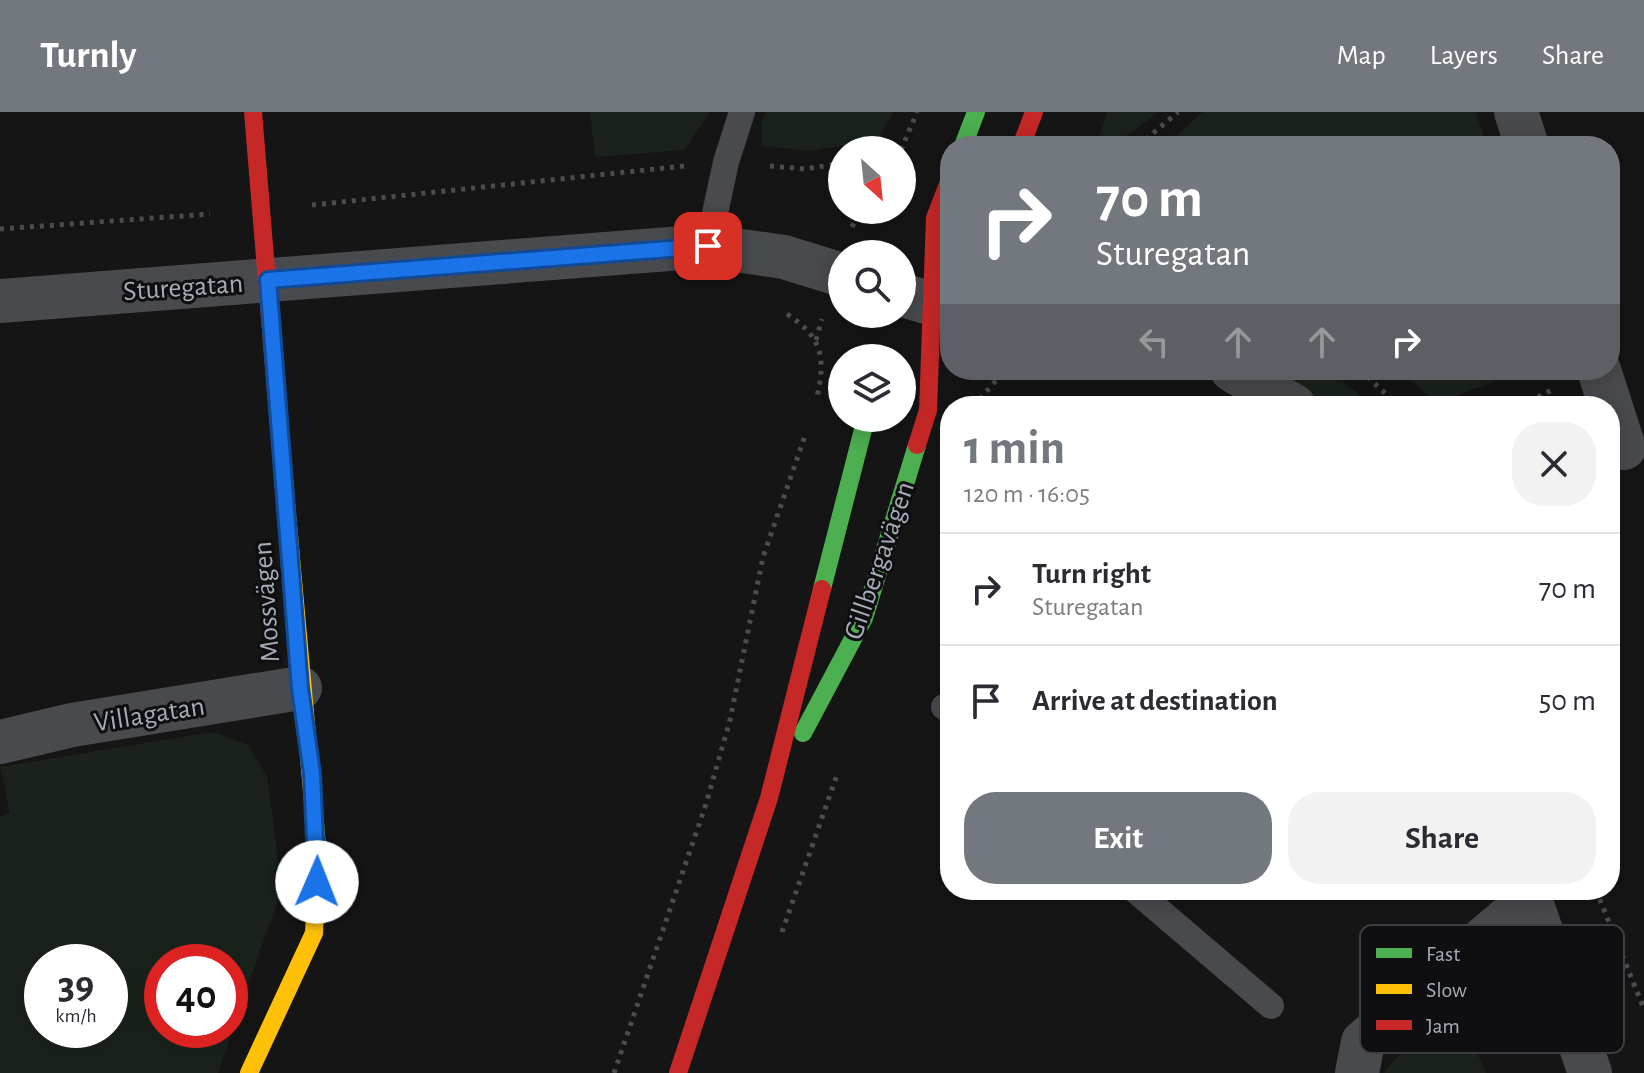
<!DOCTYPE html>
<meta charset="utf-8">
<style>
:root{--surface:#fff;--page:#f2f2f3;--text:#2b2b33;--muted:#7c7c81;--line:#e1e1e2;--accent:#73777e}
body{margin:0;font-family:"Alegreya Sans",sans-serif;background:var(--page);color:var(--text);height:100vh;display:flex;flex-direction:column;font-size:30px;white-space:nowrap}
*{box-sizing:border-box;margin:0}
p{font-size:26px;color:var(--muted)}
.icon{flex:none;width:44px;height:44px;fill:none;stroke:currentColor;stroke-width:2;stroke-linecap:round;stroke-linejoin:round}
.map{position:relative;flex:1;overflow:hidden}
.sheet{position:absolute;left:940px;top:284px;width:680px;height:504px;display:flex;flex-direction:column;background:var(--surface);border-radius:32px;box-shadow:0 4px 20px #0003}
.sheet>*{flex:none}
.guide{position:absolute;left:940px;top:24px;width:680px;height:244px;border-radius:32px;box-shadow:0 4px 20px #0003;background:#73777e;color:#fff;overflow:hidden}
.needle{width:52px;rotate:153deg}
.fabs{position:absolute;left:828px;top:24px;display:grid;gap:16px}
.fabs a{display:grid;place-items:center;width:88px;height:88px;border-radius:50%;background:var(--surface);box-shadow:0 4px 20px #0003;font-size:40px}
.speed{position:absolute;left:24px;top:832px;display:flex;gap:16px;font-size:40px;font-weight:700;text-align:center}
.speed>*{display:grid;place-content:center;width:104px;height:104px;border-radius:50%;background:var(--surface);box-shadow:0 4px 20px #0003;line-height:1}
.speed small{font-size:20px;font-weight:400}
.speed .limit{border:12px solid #d22;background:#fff;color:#111}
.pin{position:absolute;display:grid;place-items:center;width:68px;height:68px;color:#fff;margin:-34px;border-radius:16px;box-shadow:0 4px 12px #0006}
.me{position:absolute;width:88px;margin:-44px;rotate:1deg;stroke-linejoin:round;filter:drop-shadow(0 0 6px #0008)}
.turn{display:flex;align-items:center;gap:28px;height:168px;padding:0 24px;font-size:36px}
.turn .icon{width:104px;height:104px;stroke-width:2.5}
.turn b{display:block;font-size:56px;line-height:68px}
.lanes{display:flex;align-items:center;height:76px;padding:0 24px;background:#0003;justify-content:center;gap:40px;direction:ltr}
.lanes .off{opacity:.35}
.round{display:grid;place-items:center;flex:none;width:84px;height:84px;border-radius:32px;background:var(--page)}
.overview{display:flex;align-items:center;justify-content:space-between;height:136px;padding:0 24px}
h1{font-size:48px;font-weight:600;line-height:60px;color:var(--accent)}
.cta{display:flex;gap:16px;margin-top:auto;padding:16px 24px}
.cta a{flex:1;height:92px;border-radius:32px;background:var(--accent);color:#fff;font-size:32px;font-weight:600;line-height:92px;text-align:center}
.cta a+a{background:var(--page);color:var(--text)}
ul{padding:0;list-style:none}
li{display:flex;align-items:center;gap:24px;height:112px;padding:0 24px;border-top:2px solid var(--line)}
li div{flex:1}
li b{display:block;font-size:30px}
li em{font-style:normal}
header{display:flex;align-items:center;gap:48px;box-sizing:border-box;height:112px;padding:0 40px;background:var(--accent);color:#fff}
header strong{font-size:38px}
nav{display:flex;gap:44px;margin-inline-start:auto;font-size:28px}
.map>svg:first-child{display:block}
</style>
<header>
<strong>Turnly</strong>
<nav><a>Map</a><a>Layers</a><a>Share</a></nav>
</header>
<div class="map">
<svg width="1644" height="961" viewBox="0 0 1644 961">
<rect width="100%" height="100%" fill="#151515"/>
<g fill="#1b221c" fill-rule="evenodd">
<polygon points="590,0 710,0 684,38 595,45"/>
<polygon points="766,0 893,0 878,28 810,39 762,34 761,11"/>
<path d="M1107 0H1157C1140 14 1118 34 1096 34Z"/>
<polygon points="1203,0 1476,0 1487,34 1165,34"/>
<polygon points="1243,258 1330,258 1372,294 1308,294"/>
<polygon points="1398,258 1510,258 1511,263 1438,291"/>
<path d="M213 620 248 633 267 664 282 776 218 961H0V705L10 701 0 655ZM42 850H110V918H42ZM230 850V918H162V850Z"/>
<polygon points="1451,882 1486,961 1385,961 1385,959"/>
</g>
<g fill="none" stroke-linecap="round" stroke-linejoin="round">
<g stroke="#4b4c50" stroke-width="5" stroke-dasharray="4 6" stroke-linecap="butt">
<polyline points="1138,34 1178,0"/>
<polyline points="901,38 917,0"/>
<polyline points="770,54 805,57 842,51"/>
<polyline points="312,93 684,54"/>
<polyline points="852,115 860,98"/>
<polyline points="0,117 210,102"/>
<path d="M787 202C822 225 826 245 817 285"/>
<polyline points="816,228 822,207"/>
<polyline points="1360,258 1399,294"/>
<polyline points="980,287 1005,258"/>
<polyline points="1520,294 1554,277"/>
<polyline points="1596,778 1644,897"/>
<polyline points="782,820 838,660"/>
<polyline points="614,961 706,692 730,608 763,445 806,321"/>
</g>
<g stroke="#494a4e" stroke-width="26">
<polyline points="708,134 726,50 742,0"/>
<polyline points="944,595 950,599"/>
<polyline points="1135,778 1271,894"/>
</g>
<g stroke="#494a4e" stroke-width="44">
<polyline points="1516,0 1527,34"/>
<polyline points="902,183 950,197"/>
<polyline points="0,189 708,134 784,145 842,163"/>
<polyline points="1232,258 1294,294"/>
<polyline points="1599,258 1624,336"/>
<polyline points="0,630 72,613 300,576"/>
<polyline points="1527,778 1590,961"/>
<polyline points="1357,961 1363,930 1530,787"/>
</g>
<g stroke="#4caf50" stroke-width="18">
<polyline points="963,34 976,0"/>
<polyline points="822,477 866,306"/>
<polyline points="803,621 864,506 917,333"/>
</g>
<polyline stroke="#ffc107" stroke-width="18" points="249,961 314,821 318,745 277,291"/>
<g stroke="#c62828" stroke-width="18">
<polyline points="253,0 277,291"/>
<polyline points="1021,34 1034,0"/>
<polyline points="917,333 928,298 935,106 950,67"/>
<polyline points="678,961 769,686 822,477"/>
</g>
</g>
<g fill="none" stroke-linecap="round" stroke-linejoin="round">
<g stroke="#114b97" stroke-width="20">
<polyline id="route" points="317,770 312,662 300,576 268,168 708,134"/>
</g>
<use href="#route" stroke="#1a73e8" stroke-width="14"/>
</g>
<g text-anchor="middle" stroke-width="6" stroke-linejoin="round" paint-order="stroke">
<g font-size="28" fill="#a5acb7" stroke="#0f0f11">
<text transform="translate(183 174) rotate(-4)" y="10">Sturegatan</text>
<text transform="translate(878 448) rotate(-71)" y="10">Gillbergavägen</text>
<text transform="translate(265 490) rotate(-94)" y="10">Mossvägen</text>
<text transform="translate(149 601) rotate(-9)" y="10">Villagatan</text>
</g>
</g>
<rect x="1360" y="813" width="264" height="128" rx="12" fill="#0f0f11" stroke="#3c3e43" stroke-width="2"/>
<rect x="1376" y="836" width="36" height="10" fill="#4caf50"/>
<rect x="1376" y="872" width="36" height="10" fill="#ffc107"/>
<rect x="1376" y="908" width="36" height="10" fill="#c62828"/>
<g font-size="22" fill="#a5acb7">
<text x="1426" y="849">Fast</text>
<text x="1426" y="885">Slow</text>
<text x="1426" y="921">Jam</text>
</g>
</svg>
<div class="fabs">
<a><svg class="needle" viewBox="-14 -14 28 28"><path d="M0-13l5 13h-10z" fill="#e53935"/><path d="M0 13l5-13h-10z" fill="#7c7c81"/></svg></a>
<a><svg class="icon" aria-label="search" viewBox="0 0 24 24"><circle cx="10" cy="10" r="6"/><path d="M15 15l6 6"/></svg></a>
<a><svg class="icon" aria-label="layers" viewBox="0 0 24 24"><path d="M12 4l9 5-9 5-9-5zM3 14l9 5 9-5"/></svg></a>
</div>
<div class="speed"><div>39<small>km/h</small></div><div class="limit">40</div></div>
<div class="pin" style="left:708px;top:134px;background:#d93025"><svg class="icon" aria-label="arrive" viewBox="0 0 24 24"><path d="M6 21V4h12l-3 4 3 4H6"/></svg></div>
<svg class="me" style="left:317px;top:770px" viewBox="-20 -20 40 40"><circle r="19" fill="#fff"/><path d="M0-13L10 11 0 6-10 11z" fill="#1a73e8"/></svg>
<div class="guide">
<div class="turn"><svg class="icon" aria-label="right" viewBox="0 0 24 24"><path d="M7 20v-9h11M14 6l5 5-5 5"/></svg><div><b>70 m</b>Sturegatan</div></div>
<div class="lanes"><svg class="icon off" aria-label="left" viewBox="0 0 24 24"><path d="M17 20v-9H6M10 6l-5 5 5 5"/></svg><svg class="icon off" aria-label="ahead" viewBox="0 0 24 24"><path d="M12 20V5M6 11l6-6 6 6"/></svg><svg class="icon off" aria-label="ahead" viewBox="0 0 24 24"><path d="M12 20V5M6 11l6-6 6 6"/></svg><svg class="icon" aria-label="right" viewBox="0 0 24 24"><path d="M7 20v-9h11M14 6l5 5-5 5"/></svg></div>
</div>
<section class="sheet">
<div class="overview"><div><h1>1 min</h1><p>120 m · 16:05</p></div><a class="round"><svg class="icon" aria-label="close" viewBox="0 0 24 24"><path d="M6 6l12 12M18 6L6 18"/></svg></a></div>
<ul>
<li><svg class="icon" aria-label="right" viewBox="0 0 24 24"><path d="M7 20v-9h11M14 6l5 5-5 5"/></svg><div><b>Turn right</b><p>Sturegatan</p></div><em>70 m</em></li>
<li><svg class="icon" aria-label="arrive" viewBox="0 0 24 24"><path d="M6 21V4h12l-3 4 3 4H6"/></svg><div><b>Arrive at destination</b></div><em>50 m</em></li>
</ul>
<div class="cta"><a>Exit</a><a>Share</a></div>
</section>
</div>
